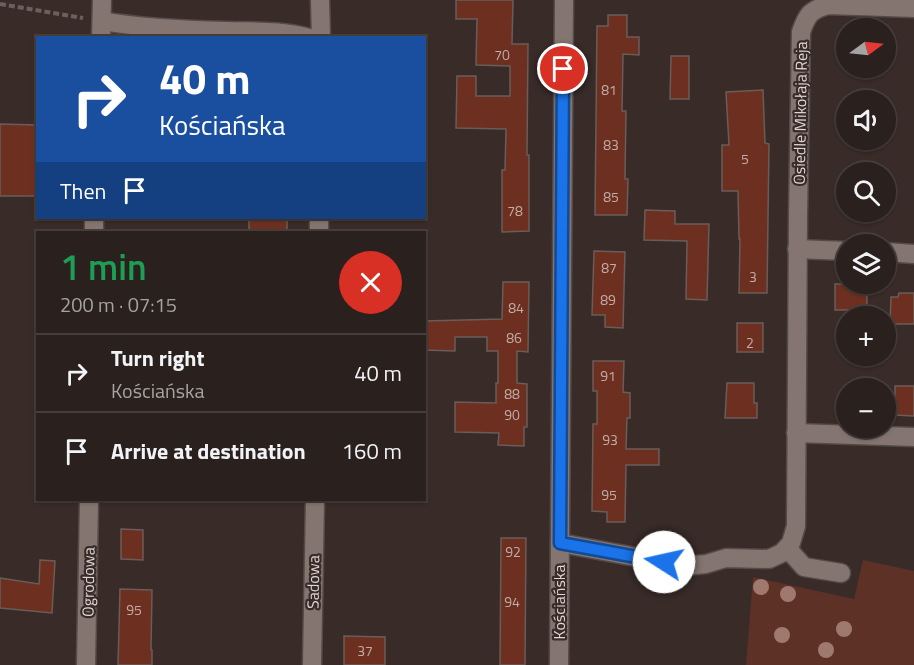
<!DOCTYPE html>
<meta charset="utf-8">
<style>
:root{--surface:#2a201e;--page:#362d2b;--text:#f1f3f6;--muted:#a5a3a4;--line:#463e3c}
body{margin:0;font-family:"Titillium Web",sans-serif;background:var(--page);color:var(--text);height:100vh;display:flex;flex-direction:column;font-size:22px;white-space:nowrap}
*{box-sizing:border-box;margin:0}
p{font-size:20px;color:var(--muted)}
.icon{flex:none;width:33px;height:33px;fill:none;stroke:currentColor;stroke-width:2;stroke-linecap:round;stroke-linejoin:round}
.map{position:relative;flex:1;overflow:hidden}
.details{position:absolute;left:36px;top:231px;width:390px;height:270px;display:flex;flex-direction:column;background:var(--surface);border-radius:0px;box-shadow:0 2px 4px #0004,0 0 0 2px var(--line)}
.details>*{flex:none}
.hud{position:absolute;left:36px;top:36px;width:390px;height:183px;border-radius:0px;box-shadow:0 2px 4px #0004,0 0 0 2px var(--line);background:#1a4fa0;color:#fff;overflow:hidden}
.needle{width:39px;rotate:75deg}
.fabs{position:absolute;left:836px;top:18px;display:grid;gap:12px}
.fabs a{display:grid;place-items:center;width:60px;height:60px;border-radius:50%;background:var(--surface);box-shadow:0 2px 4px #0004,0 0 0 2px var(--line);font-size:30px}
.pin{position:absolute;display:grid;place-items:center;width:51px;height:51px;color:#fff;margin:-26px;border:3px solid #fff;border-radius:50%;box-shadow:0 2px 6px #0007}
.me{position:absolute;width:66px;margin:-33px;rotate:280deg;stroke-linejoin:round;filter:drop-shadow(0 0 4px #0008)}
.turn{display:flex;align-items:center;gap:21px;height:126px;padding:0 24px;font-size:27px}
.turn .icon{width:78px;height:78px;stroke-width:2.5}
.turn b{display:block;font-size:42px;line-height:51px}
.then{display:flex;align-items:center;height:57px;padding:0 24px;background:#0003;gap:12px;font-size:22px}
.round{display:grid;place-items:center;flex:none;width:63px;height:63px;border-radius:32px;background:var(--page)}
.headline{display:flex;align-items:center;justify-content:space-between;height:102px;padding:0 24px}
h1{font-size:36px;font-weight:600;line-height:45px;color:#1e9e55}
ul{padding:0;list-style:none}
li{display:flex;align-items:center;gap:18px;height:78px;padding:0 24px;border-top:2px solid var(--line)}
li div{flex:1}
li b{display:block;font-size:22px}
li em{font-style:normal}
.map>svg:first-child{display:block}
</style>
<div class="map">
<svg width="914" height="665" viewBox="0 0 914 665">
<rect width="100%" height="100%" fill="#382b28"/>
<polygon fill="#5e3126" points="863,560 914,571 914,665 746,665 753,577 854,599"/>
<g fill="#6d3020" stroke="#6a5c58" stroke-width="1.5">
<polygon points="456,0 513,0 512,44 528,44 527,155 529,155 529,231 502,232 502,170 505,170 506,129 456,128 457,76 476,76 476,96 510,96 510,66 476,65 477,19 456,19"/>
<polygon points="608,15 627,15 627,37 639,37 639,55 623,54 622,111 626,111 625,179 628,179 627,215 595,215 597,26 608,26"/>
<polygon points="671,56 689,56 689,99 670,99"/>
<polygon points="763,90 765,143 769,144 767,293 739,293 740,239 739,239 738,191 722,191 722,145 729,145 726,92"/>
<polygon points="0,124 38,125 38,196 0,196"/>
<polygon points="645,210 675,211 675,224 709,224 707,300 686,299 687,241 644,240"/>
<rect x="249" y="218" width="38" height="14"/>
<polygon points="594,251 625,252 623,328 605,327 605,315 592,315"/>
<polygon points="503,282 529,282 528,352 517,351 517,383 527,384 527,427 524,427 524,446 498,445 499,433 455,432 455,402 496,403 496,383 498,383 498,351 487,351 487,337 455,337 455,351 424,350 424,321 502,319"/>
<rect x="835" y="284" width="32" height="26"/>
<polygon points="899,293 914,293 914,324 890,324 891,297 898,297"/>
<rect x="737" y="323" width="26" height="29"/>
<polygon points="593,361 624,361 623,392 630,393 630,418 627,418 626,449 659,449 659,465 626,465 625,522 607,522 607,512 592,511 593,424 597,424 597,391 593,391"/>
<polygon points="727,383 754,383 754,403 757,403 757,418 725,418"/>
<polygon points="895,386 914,386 914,416 895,415"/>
<polygon points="121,529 143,530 143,560 121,559"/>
<polygon points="501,538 526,538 525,665 500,665"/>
<polygon points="40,560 55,561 52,613 0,608 0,578 39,584"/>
<polygon points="120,589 152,590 151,650 152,650 152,665 118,665"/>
<polygon points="344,636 385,637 385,665 344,665"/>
</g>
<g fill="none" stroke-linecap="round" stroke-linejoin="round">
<g stroke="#554a47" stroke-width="21">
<g id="minor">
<polyline points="320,0 321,38"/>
<path d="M102 21C143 28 185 30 226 31 254 32 282 30 309 38"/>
<polyline points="101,38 102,0"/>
<polyline points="94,232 94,218"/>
<polyline points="319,232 319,218"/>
<polyline points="797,249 846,251"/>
<polyline points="885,252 914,254"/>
<polyline points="796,433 914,437"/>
<path d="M560 543 685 566 706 564 726 558 769 559 782 553 791 543 796 526 798 216 801 32C807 15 810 10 828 5L914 8"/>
<polyline points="787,548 804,567 841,573"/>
<polyline points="86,665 89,500"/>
<polyline points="312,665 315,500"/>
<polyline points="559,665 564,0"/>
</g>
</g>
<polyline stroke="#6b605d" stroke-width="4" stroke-dasharray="6 3" stroke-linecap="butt" points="0,4 83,18"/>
<use href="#minor" stroke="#847571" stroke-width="18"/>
</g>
<g fill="#9f796e">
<circle cx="761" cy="587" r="8"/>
<circle cx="788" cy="594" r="8"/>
<circle cx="844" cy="629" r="8"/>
<circle cx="782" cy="635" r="8"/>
<circle cx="826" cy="650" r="8"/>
</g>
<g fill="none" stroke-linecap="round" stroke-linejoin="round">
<g stroke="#114b97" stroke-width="15">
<polyline id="route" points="563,69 560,543 664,562"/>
</g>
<use href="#route" stroke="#1a73e8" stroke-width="10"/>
</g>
<g text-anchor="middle" stroke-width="4.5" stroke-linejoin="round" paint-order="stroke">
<g font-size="14" fill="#c2aca7">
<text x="502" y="60">70</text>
<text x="609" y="95">81</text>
<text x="611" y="150">83</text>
<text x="745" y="164">5</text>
<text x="611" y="202">85</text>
<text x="515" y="216">78</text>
<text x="609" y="273">87</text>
<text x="753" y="282">3</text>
<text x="608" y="305">89</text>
<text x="516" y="313">84</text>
<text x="514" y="343">86</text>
<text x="750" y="348">2</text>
<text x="608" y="381">91</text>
<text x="512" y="399">88</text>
<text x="512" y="420">90</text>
<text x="610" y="445">93</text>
<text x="609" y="500">95</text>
<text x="513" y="557">92</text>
<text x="512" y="607">94</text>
<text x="134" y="615">95</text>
<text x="365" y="656">37</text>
</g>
<g font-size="16" fill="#dfd6d4" stroke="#382b28">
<text transform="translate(800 113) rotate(-89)" y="6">Osiedle Mikołaja Reja</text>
<text transform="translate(88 582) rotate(-89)" y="6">Ogrodowa</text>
<text transform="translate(313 582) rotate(-89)" y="6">Sadowa</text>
<text transform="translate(559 602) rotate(-90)" y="6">Kościańska</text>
</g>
</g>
</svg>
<div class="fabs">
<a><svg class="needle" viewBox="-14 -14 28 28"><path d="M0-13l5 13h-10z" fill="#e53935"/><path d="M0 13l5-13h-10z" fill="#a5a3a4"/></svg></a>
<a><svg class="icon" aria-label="sound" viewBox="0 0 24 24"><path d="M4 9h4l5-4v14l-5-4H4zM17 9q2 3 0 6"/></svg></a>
<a><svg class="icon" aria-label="search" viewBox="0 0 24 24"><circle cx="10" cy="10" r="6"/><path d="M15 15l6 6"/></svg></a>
<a><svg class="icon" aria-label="layers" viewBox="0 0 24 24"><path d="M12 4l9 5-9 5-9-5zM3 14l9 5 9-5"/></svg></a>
<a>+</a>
<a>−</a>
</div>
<div class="pin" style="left:563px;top:69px;background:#d93025"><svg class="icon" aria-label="arrive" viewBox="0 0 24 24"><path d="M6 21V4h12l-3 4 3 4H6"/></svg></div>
<svg class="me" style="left:664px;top:562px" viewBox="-20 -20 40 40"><circle r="19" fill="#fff"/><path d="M0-13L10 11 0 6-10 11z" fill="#1a73e8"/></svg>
<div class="hud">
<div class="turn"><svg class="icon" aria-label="right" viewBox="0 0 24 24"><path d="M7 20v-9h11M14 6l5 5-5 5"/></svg><div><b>40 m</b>Kościańska</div></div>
<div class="then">Then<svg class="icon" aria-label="arrive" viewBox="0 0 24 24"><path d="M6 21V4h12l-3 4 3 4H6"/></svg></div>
</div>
<section class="details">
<div class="headline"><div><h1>1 min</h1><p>200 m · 07:15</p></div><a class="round" style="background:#d93025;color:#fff"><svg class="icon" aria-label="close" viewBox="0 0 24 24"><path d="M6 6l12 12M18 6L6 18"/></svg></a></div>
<ul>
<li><svg class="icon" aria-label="right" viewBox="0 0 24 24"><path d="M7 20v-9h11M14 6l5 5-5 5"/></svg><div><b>Turn right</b><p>Kościańska</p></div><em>40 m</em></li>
<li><svg class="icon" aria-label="arrive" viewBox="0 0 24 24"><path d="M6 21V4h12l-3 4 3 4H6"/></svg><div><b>Arrive at destination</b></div><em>160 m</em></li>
</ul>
</section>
</div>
